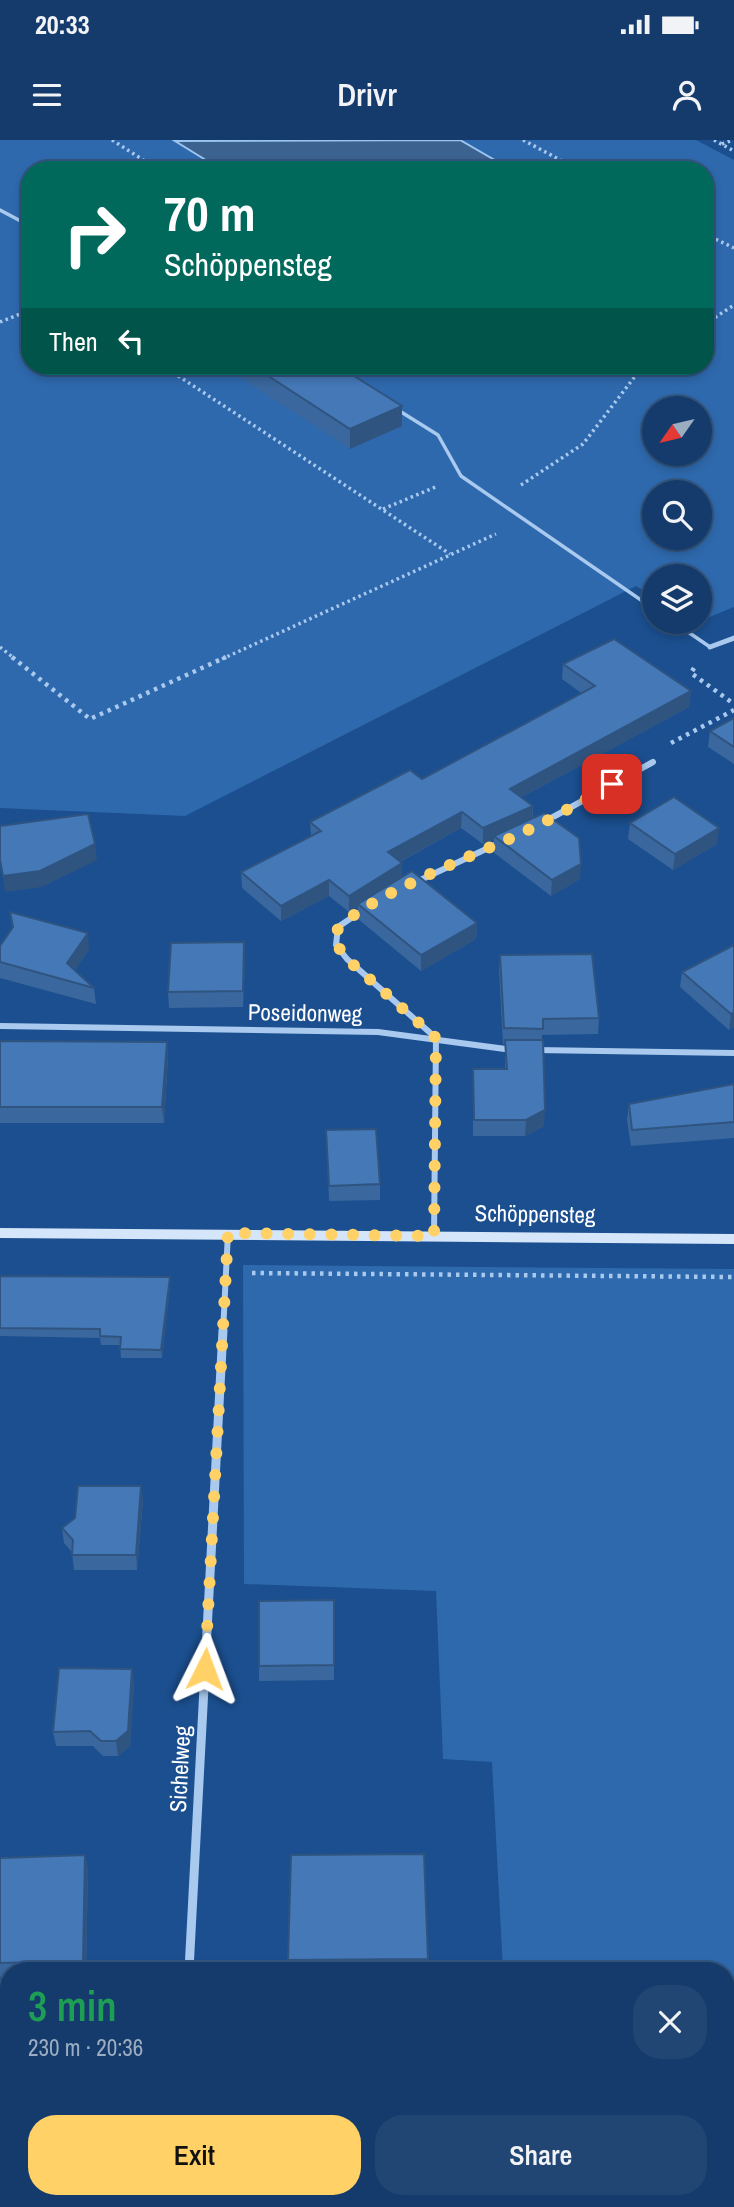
<!DOCTYPE html>
<meta charset="utf-8">
<style>
:root{--surface:#143b6b;--page:#214673;--text:#f1f3f6;--muted:#9dadc1;--line:#33557e;--accent:#ffd166}
body{margin:0;font-family:"Archivo Narrow",sans-serif;background:var(--page);color:var(--text);height:100vh;display:flex;flex-direction:column;font-size:26px;white-space:nowrap}
*{box-sizing:border-box;margin:0}
p{font-size:23px;color:var(--muted)}
.icon{flex:none;width:38px;height:38px;fill:none;stroke:currentColor;stroke-width:2;stroke-linecap:round;stroke-linejoin:round}
.map{position:relative;flex:1;overflow:hidden}
.drawer{position:absolute;left:0px;top:1822px;width:735px;height:247px;display:flex;flex-direction:column;background:var(--surface);border-radius:28px 28px 0 0;box-shadow:0 4px 10px #0003,0 0 0 2px var(--line)}
.drawer>*{flex:none}
.guide{position:absolute;left:21px;top:21px;width:693px;height:214px;border-radius:28px;box-shadow:0 4px 10px #0003,0 0 0 2px var(--line);background:#00695c;color:#fff;overflow:hidden}
.needle{width:46px;rotate:236deg}
.controls{position:absolute;left:642px;top:256px;display:grid;gap:14px}
.controls a{display:grid;place-items:center;width:70px;height:70px;border-radius:50%;background:var(--surface);box-shadow:0 4px 10px #0003,0 0 0 2px var(--line);font-size:35px}
.pin{position:absolute;display:grid;place-items:center;width:60px;height:60px;color:#fff;margin:-30px;border-radius:14px;box-shadow:0 4px 10px #0006}
.me{position:absolute;width:77px;margin:-38px;rotate:3deg;stroke-linejoin:round;filter:drop-shadow(0 0 5px #0008)}
.turn{display:flex;align-items:center;gap:24px;height:147px;padding:0 28px;font-size:32px}
.turn .icon{width:91px;height:91px;stroke-width:2.5}
.turn b{display:block;font-size:49px;line-height:60px}
.then{display:flex;align-items:center;height:66px;padding:0 28px;background:#0003;gap:14px;font-size:26px}
.round{display:grid;place-items:center;flex:none;width:74px;height:74px;border-radius:28px;background:var(--page)}
.overview{display:flex;align-items:center;justify-content:space-between;height:119px;padding:0 28px}
h1{font-size:42px;font-weight:600;line-height:52px;color:#1e9e55}
.primary-button{display:flex;gap:14px;margin-top:auto;padding:14px 28px}
.primary-button a{flex:1;height:80px;border-radius:28px;background:var(--accent);color:#111;font-size:28px;font-weight:600;line-height:80px;text-align:center}
.primary-button a+a{background:var(--page);color:var(--text)}
.status{display:flex;justify-content:space-between;align-items:center;height:49px;padding:0 35px;background:var(--surface);direction:ltr}
.status svg{height:19px;fill:currentColor}
header{display:flex;justify-content:space-between;align-items:center;height:91px;padding:0 28px;background:var(--surface);font-size:32px;font-weight:600}
.map>svg:first-child{display:block}
</style>
<div class="status"><b>20:33</b><svg viewBox="0 0 49 12"><path d="M0 12V9h3v3zM5 12V6h3v6zM10 12V3h3v9zM15 12V0h3v12zM26 1h20v11H26zM47 4h2v5h-2z"/></svg></div>
<header><svg class="icon" aria-label="menu" viewBox="0 0 24 24"><path d="M4 6h16M4 12h16M4 18h16"/></svg>Drivr<svg class="icon" aria-label="person" viewBox="0 0 24 24"><circle cx="12" cy="8" r="4"/><path d="M4 21q1-7 8-7t8 7"/></svg></header>
<div class="map">
<svg width="734" height="2067" viewBox="0 0 734 2067">
<rect width="100%" height="100%" fill="#1b4f8f"/>
<g fill="#2e69ad" fill-rule="evenodd">
<path d="M0 0H176L222 30H30V226H705V30H512L460 0H696L734 20V467L700 481V436H654V457L636 446 185 676 0 668ZM654 268H700V313H654ZM654 352H700V397H654Z"/>
<polygon points="243,1125 734,1129 734,1869 726,1869 726,1830 503,1830 492,1622 443,1619 436,1451 244,1444"/>
</g>
<polygon fill="#3c6290" stroke="#9cc4f0" stroke-width="2" points="460,0 512,30 222,30 175,1"/>
<g fill="none" stroke-linecap="round" stroke-linejoin="round">
<g stroke="#a9c9ee" stroke-width="3.5" stroke-dasharray="2.5 3.5" stroke-linecap="butt">
<polyline points="112,0 159,30"/>
<polyline points="523,0 579,30"/>
<polyline points="714,0 734,11"/>
<polyline points="722,4 733,0"/>
<polyline points="705,94 734,108"/>
<polyline points="0,182 30,170"/>
<polyline points="705,184 734,165"/>
<polyline points="163,226 450,414"/>
<polyline points="521,345 583,304 643,226"/>
<polyline points="383,369 438,346"/>
<polyline points="0,507 15,519"/>
<polyline points="222,519 496,394"/>
</g>
<g stroke="#a9c9ee" stroke-width="4.5" stroke-dasharray="3.5 5" stroke-linecap="butt">
<polyline points="12,517 90,579 226,517"/>
<polyline points="694,528 691,533 734,564"/>
<polyline points="671,603 734,570"/>
<polyline points="252,1133 734,1137"/>
</g>
<g stroke="#a9c9ee" stroke-width="3.5">
<polyline points="0,70 30,86"/>
<polyline points="398,270 438,295 461,336 654,469"/>
<polyline points="672,481 710,507"/>
</g>
<polyline stroke="#a9c9ee" stroke-width="6" points="726,1891 734,1891"/>
<polyline stroke="#a9c9ee" stroke-width="5" points="710,507 734,498"/>
<g stroke="#a9c9ee" stroke-width="6">
<polyline points="544,682 653,622"/>
<polyline points="414,743 501,702"/>
<polyline points="366,768 338,787 336,805 347,819 436,898 434,1096"/>
<polyline points="0,886 378,892 513,910"/>
<polyline points="535,910 734,913"/>
<polyline points="223,1192 228,1093"/>
</g>
<g stroke="#a9c9ee" stroke-width="9">
<polyline points="189,1830 223,1190"/>
<polyline points="0,1904 9,1904"/>
<polyline points="393,2060 393,2067"/>
</g>
<polygon fill="#d6e6fa" fill-rule="evenodd" points="0,1088 734,1094 734,1104 0,1098"/>
</g>
<g fill="#3a679d">
<polygon points="228,226 338,226 402,266 402,286 350,309 229,230"/>
<polygon points="563,524 691,551 689,567 522,657 533,666 533,678 580,739 551,756 493,712 494,699 483,704 461,688 400,722 402,723 402,737 477,783 476,799 421,831 358,779 358,767 349,772 329,756 281,781 242,748 241,732 311,696 310,682 422,639 581,553 562,539"/>
<polygon points="734,578 734,624 708,607 710,591"/>
<polygon points="630,683 717,704 673,730 628,699"/>
<polygon points="10,772 89,809 75,830 94,848 96,864 0,838 0,806 13,788"/>
<polygon points="734,805 734,887 729,890 680,847 682,832"/>
<polygon points="500,815 599,878 598,894 542,895 544,986 525,996 473,996 473,929 505,929 505,904 503,904 499,830"/>
<polygon points="245,818 243,867 169,868 168,852"/>
<polygon points="0,901 167,902 168,918 164,983 0,983"/>
<polygon points="734,944 734,998 631,1006 627,980 629,964"/>
<polygon points="326,990 380,1044 380,1060 329,1061"/>
<polygon points="0,1136 170,1137 170,1146 162,1218 121,1218 120,1205 101,1205 100,1198 0,1196"/>
<polygon points="141,1346 143,1361 137,1430 74,1430 72,1412 64,1403 62,1388"/>
<polygon points="334,1460 334,1540 259,1541 259,1526"/>
<polygon points="132,1529 134,1544 130,1606 118,1616 103,1616 93,1606 56,1606 53,1592"/>
<polygon points="85,1715 88,1730 86,1830 9,1830 9,1836 0,1837 0,1718"/>
<polygon points="428,1819 427,1830 288,1830 288,1820"/>
<polygon points="9,1951 9,2060 59,2060 9,2062 8,2067 0,2067"/>
</g>
<g fill="#305480">
<polygon points="402,266 402,286 350,309 350,289"/>
<polygon points="691,551 689,567 509,664 510,649"/>
<polygon points="533,666 532,681 494,696 494,699 483,704 483,688"/>
<polygon points="462,672 461,688 388,728 388,712"/>
<polygon points="719,688 717,704 673,730 675,714"/>
<polygon points="95,704 97,720 42,747 5,752 3,736"/>
<polygon points="402,723 402,739 358,764 358,767 349,772 349,756"/>
<polygon points="581,724 580,739 551,756 552,740"/>
<polygon points="329,740 329,756 281,781 281,766"/>
<polygon points="477,783 476,799 421,831 421,815"/>
<polygon points="88,793 89,809 69,839 67,823"/>
<polygon points="244,802 245,818 243,867 243,851"/>
<polygon points="734,872 734,887 729,890 731,874"/>
<polygon points="167,902 168,918 164,983 162,967"/>
<polygon points="545,970 544,986 525,996 526,980"/>
<polygon points="170,1137 170,1146 162,1218 161,1210"/>
<polygon points="141,1346 143,1361 137,1430 136,1415"/>
<polygon points="132,1529 134,1544 130,1606 118,1616 116,1601"/>
<polygon points="85,1715 88,1730 86,1830 83,1821"/>
<polygon points="5,2049 9,2062 8,2067 4,2067"/>
</g>
<g fill="#4478b7" stroke="#305480" stroke-width="2">
<polygon points="253,226 338,226 402,266 350,289"/>
<polygon points="614,499 691,551 510,649 533,666 483,688 462,672 388,712 402,723 349,756 329,740 281,766 241,732 321,691 310,682 410,630 422,639 595,546 563,524"/>
<polygon points="734,578 734,607 710,591"/>
<polygon points="674,657 719,688 675,714 630,683"/>
<polygon points="544,673 579,698 581,724 552,740 494,696"/>
<polygon points="88,674 95,704 40,731 3,736 0,720 0,686"/>
<polygon points="412,731 477,783 421,815 358,764"/>
<polygon points="10,772 88,793 67,823 94,848 0,822 0,806 13,787"/>
<polygon points="244,802 243,851 168,852 171,803"/>
<polygon points="734,805 734,872 731,874 682,832"/>
<polygon points="592,814 599,878 543,879 543,889 504,888 500,815"/>
<polygon points="505,900 543,900 545,970 526,980 474,980 473,929 507,929"/>
<polygon points="0,901 167,902 162,967 0,967"/>
<polygon points="734,944 734,982 632,990 629,964"/>
<polygon points="376,989 380,1044 329,1046 326,990"/>
<polygon points="0,1136 170,1137 161,1210 120,1209 121,1197 100,1196 100,1189 0,1188"/>
<polygon points="78,1346 141,1346 136,1415 72,1415 73,1400 62,1388 75,1378"/>
<polygon points="334,1460 334,1525 259,1526 259,1461"/>
<polygon points="59,1528 132,1529 128,1591 116,1601 101,1601 90,1591 53,1592"/>
<polygon points="424,1714 428,1819 288,1820 291,1715"/>
<polygon points="85,1715 83,1821 0,1823 0,1718"/>
<polygon points="0,1951 9,1951 9,2049 5,2049 4,2067 0,2067"/>
<polygon points="100,2060 327,2060 328,2067 100,2067"/>
<polygon points="464,2060 588,2060 589,2067 464,2067"/>
</g>
<g fill="none" stroke-linecap="round" stroke-linejoin="round">
<path stroke="#ffd166" stroke-width="12" stroke-dasharray="0 21.6" d="M205 1529 228 1093 434 1096 436 898 347 819 336 804V792C353 762 490 709 526 691 556 677 584 660 612 644"/>
</g>
<g text-anchor="middle" stroke-width="5" stroke-linejoin="round" paint-order="stroke">
<g font-size="23" fill="#fff" stroke="#1b4f8f">
<text transform="translate(305 873) rotate(1)" y="8">Poseidonweg</text>
<text transform="translate(535 1074) rotate(1)" y="8">Schöppensteg</text>
<text transform="translate(180 1629) rotate(-87)" y="8">Sichelweg</text>
</g>
</g>
</svg>
<div class="controls">
<a><svg class="needle" viewBox="-14 -14 28 28"><path d="M0-13l5 13h-10z" fill="#e53935"/><path d="M0 13l5-13h-10z" fill="#9dadc1"/></svg></a>
<a><svg class="icon" aria-label="search" viewBox="0 0 24 24"><circle cx="10" cy="10" r="6"/><path d="M15 15l6 6"/></svg></a>
<a><svg class="icon" aria-label="layers" viewBox="0 0 24 24"><path d="M12 4l9 5-9 5-9-5zM3 14l9 5 9-5"/></svg></a>
</div>
<div class="pin" style="left:612px;top:644px;background:#d93025"><svg class="icon" aria-label="arrive" viewBox="0 0 24 24"><path d="M6 21V4h12l-3 4 3 4H6"/></svg></div>
<svg class="me" style="left:205px;top:1529px" viewBox="-20 -20 40 40"><path d="M0-17L14 15 0 8-14 15z" fill="#ffd166" stroke="#fff" stroke-width="4"/></svg>
<div class="guide">
<div class="turn"><svg class="icon" aria-label="right" viewBox="0 0 24 24"><path d="M7 20v-9h11M14 6l5 5-5 5"/></svg><div><b>70 m</b>Schöppensteg</div></div>
<div class="then">Then<svg class="icon" aria-label="left" viewBox="0 0 24 24"><path d="M17 20v-9H6M10 6l-5 5 5 5"/></svg></div>
</div>
<section class="drawer">
<div class="overview"><div><h1>3 min</h1><p>230 m · 20:36</p></div><a class="round"><svg class="icon" aria-label="close" viewBox="0 0 24 24"><path d="M6 6l12 12M18 6L6 18"/></svg></a></div>
<div class="primary-button"><a>Exit</a><a>Share</a></div>
</section>
</div>
